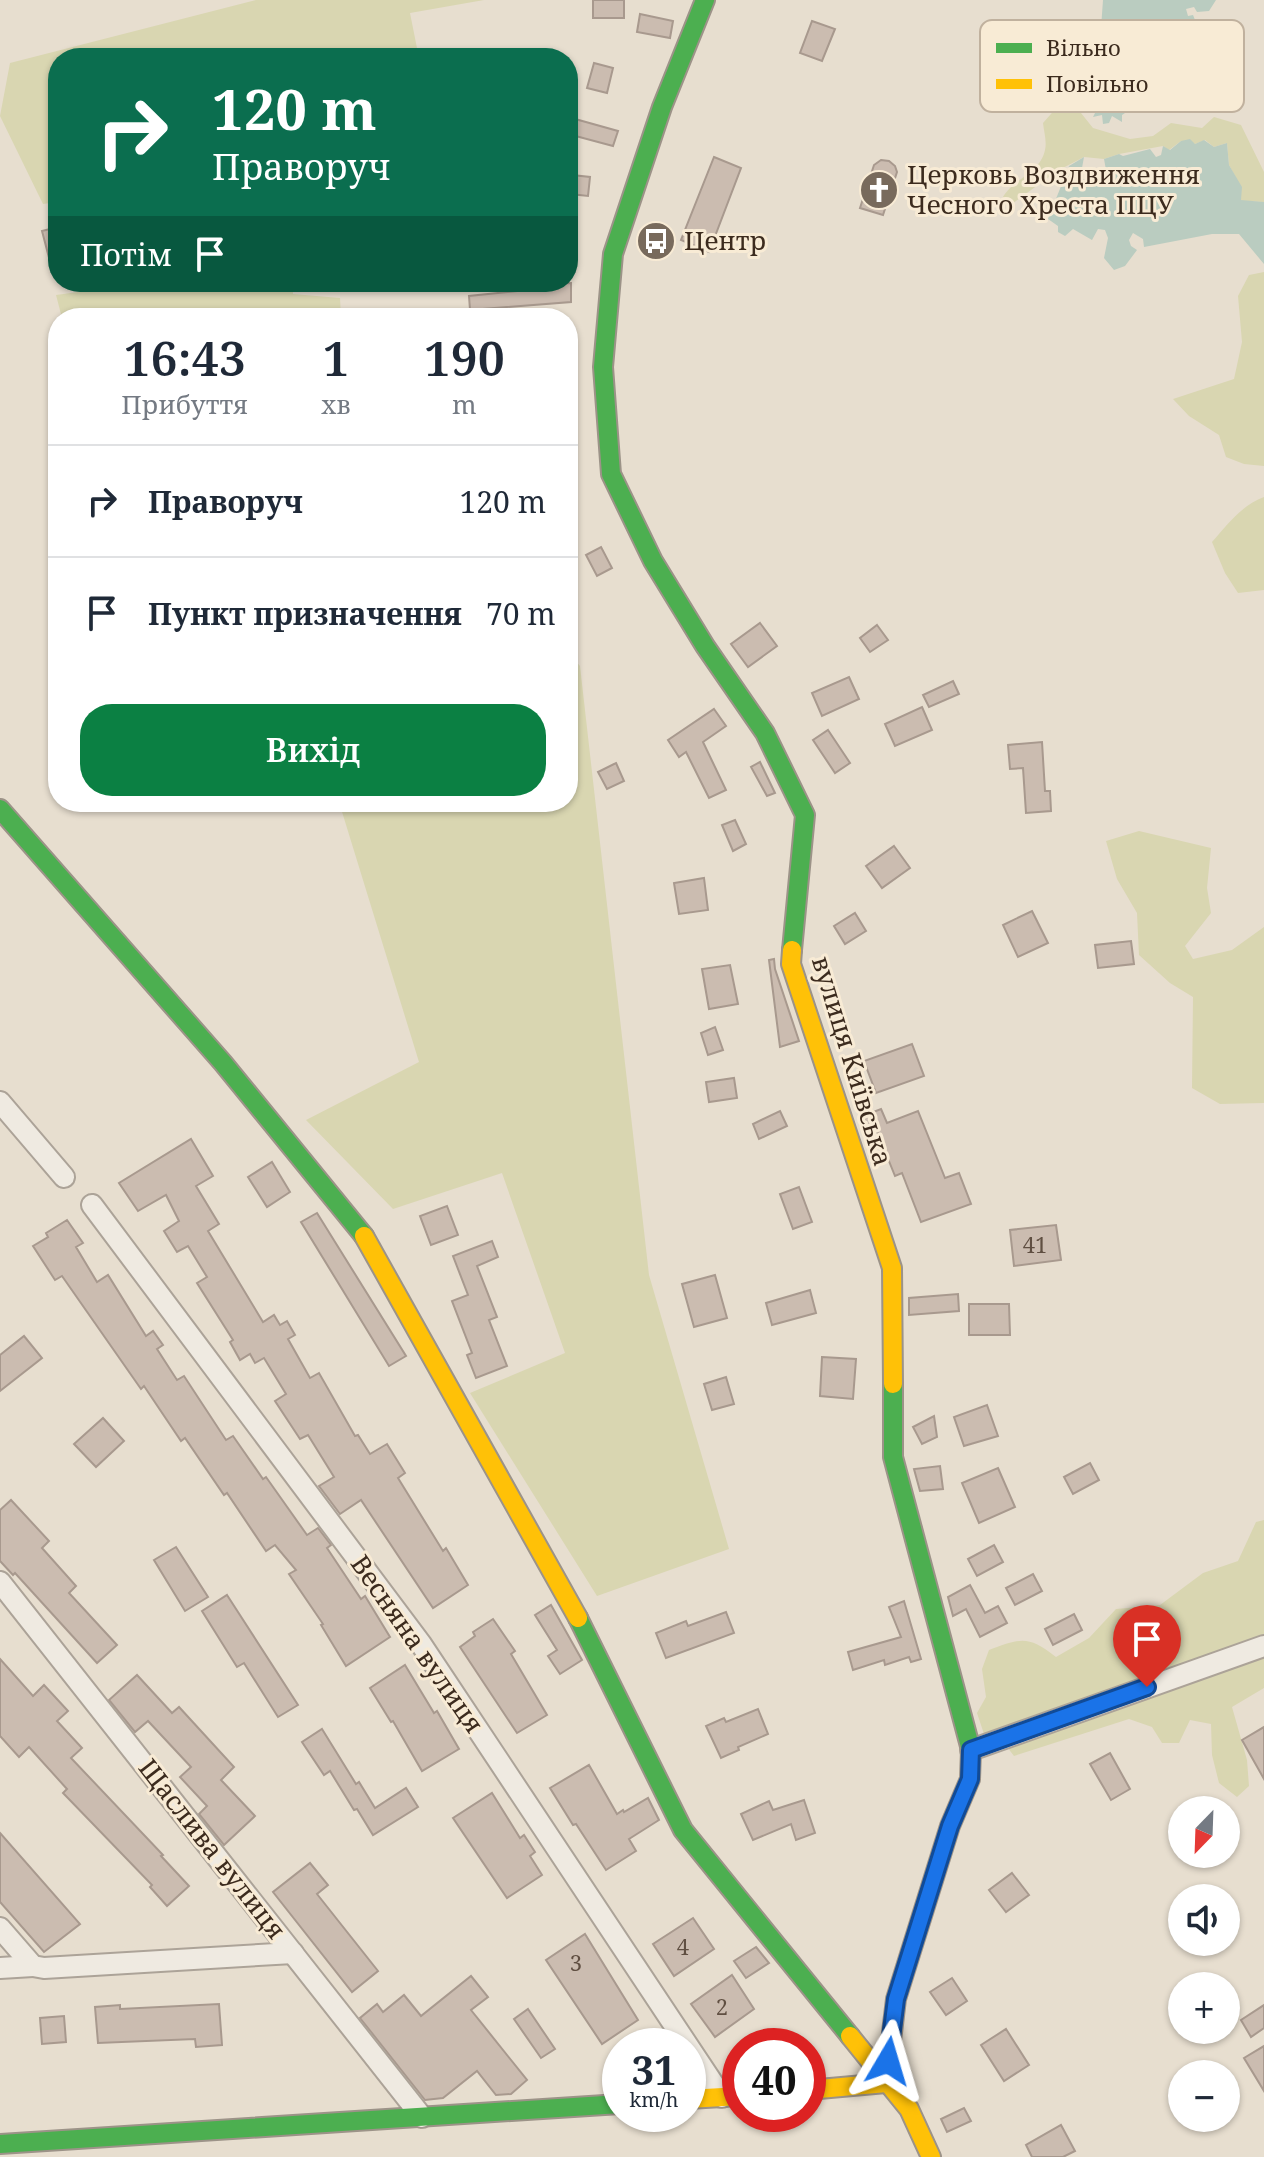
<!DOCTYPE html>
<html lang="uk">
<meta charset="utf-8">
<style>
:root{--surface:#fff;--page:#f2f2f3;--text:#1f2937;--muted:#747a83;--line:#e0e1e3;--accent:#0b8043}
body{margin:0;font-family:"Noto Serif",serif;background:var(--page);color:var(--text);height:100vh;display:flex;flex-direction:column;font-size:30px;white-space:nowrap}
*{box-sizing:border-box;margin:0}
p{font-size:26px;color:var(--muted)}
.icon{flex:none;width:44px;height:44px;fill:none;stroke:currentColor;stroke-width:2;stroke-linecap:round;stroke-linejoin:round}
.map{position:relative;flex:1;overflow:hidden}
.drawer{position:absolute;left:48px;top:308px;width:530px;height:504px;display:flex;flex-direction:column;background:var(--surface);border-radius:32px;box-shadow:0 2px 6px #0004}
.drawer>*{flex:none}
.banner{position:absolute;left:48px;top:48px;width:530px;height:244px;border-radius:32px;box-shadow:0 2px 6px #0004;background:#0b6e4f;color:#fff;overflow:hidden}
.needle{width:52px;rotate:203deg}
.tools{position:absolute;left:1168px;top:1796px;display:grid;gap:16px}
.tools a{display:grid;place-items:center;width:72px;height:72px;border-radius:50%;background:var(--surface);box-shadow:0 2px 6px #0004;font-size:40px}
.speed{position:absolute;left:602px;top:2028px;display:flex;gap:16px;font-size:40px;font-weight:700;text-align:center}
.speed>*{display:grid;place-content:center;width:104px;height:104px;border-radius:50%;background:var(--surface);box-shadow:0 2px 6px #0004;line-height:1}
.speed small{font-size:20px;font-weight:400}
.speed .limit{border:12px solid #d22;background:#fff;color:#111}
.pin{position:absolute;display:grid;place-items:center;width:68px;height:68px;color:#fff;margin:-82px -34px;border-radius:50% 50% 50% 0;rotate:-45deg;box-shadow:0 0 8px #0007}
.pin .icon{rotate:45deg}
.me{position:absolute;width:88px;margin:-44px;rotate:7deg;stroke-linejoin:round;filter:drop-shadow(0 0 6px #0008)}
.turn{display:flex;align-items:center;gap:28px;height:168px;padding:0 32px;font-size:36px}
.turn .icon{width:104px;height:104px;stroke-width:2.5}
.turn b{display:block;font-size:56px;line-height:68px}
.then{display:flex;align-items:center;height:76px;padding:0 32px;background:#0003;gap:16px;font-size:30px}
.eta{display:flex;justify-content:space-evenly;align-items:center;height:136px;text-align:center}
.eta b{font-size:48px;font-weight:600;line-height:56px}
.button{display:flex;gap:16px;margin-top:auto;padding:16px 32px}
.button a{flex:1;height:92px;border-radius:32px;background:var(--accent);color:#fff;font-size:32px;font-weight:600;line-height:92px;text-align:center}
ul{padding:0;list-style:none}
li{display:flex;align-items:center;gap:24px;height:112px;padding:0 32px;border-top:2px solid var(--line)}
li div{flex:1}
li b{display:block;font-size:30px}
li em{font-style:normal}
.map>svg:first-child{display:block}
</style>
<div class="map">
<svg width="1264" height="2157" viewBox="0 0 1264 2157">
<rect width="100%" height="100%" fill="#e7decf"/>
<g fill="#d9d6b1">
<polygon points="256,0 484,0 410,13 419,58 58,58 58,202 43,204 0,116 10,63"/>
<path d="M1058 106 1081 113 1093 128 1130 139 1153 136 1171 123 1202 128 1214 117 1241 125 1264 172V202L1241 201V187L1229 165 1227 143 1214 147 1205 140 1195 144 1181 141 1169 150 1163 146 1119 154 1104 159 1084 157 1057 171 1012 204H1000C1007 180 1040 175 1045 150 1047 142 1044 132 1043 123Z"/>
<polygon points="1264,272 1264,466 1244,464 1226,457 1219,435 1189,416 1173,399 1234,379 1242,342 1238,296 1249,275"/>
<polygon points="151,282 293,282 293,294 340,298 341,317 444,318 62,318 56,295"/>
<path d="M1264 497V590L1238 593 1225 573 1212 542C1227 525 1242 505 1264 497Z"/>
<polygon points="568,652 580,666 649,1275 729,1549 597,1596 470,1393 565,1353 502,1173 393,1209 306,1120 419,1062 339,802 568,802"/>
<polygon points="1139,831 1211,848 1207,888 1211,913 1185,946 1193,959 1232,950 1264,927 1264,1103 1220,1104 1192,1088 1193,997 1170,983 1139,955 1137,913 1117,879 1106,841"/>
<path d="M1264 1520V1688L1232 1707 1247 1760 1249 1786 1237 1797 1219 1783 1212 1755 1211 1724 1190 1720 1179 1743H1162L1152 1727 1129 1719 1014 1756 1004 1743 984 1734 977 1713 986 1697 982 1669 989 1650C1021 1638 1028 1635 1056 1657L1089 1638 1116 1609 1160 1605 1203 1573 1238 1561 1256 1522Z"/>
</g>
<g fill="#baccc0">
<polygon points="1103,0 1216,0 1209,11 1197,12 1194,7 1186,9 1188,16 1193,15 1195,20 1189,23 1192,27 1187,32 1184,101 1186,104 1192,102 1188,112 1180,112 1178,104 1162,101 1155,108 1149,88 1145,89 1145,102 1139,104 1133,98 1129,103 1123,103 1125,113 1122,115 1122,122 1112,116 1109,123 1103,124 1102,115 1093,117 1098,107 1093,98 1104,96 1097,84"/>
<polygon points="1190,139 1195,144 1204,140 1214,147 1227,143 1229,165 1242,187 1241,200 1264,202 1264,264 1239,234 1212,234 1144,247 1143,239 1133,233 1129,240 1131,246 1137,250 1125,266 1114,270 1104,258 1108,238 1105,230 1098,229 1092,240 1073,229 1065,236 1058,232 1058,226 1048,219 1069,166 1084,157 1080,179 1085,179 1088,174 1091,177 1098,176 1106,170 1104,159 1119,154 1123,156 1150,149 1156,157 1161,155 1163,146 1170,150 1181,141"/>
</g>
<g fill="#cbbcb0" stroke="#a8998e" stroke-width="2">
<rect x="593" y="0" width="31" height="18"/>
<polygon points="640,14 673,21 670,38 637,32"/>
<polygon points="812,21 835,29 822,61 800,53"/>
<polygon points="594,63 613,68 607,93 587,88"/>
<polygon points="568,117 618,131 613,146 568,134"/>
<polygon points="714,157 741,168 709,252 681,240"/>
<polygon points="881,160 889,161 895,166 897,172 883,215 860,208 874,165"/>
<polygon points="572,175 590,177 588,196 570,194"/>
<polygon points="58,227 58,272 53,273 42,231"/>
<polygon points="571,283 571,302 470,310 469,296 536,289 536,285"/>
<polygon points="601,547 612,568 597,576 586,555"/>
<polygon points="760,623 777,646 748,667 731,644"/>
<polygon points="877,625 888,640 870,652 860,638"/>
<polygon points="849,677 859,699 822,716 812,693"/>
<polygon points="953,681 959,694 929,707 923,695"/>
<polygon points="922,707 932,730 895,746 885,724"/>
<polygon points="714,709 726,726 703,742 726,790 709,798 686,752 679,757 668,740"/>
<polygon points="828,730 850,763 835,773 813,740"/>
<polygon points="1042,742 1045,791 1050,791 1051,811 1026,813 1023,768 1010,769 1008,745"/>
<polygon points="760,762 775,793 767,796 751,767"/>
<polygon points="616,763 624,781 607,789 598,772"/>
<polygon points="735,820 746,844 733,851 722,825"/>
<polygon points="894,846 910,868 882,888 866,866"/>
<polygon points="704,878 708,910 679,914 674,883"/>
<polygon points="1032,911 1048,943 1018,957 1003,925"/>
<polygon points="855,913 866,931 845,944 834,926"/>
<polygon points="1131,941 1134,964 1098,968 1095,945"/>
<polygon points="774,959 775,969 799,1041 780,1047 769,960"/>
<polygon points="730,965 738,1004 709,1009 702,969"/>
<polygon points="715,1027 723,1050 708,1055 701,1033"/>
<polygon points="912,1044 924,1076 876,1093 864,1061"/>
<polygon points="734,1078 737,1098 709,1102 706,1082"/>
<polygon points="881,1109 887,1123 918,1111 945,1178 959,1173 971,1204 921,1222 902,1173 895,1176 876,1129 865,1133 860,1117"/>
<polygon points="780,1111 787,1126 759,1139 753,1124"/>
<polygon points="191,1139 213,1176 196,1186 219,1224 208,1231 263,1322 274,1315 280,1325 287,1321 295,1335 288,1339 310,1378 319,1373 355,1436 358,1435 370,1454 387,1444 405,1473 398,1478 443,1551 446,1548 468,1585 433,1608 361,1500 340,1514 319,1486 334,1477 308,1435 300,1439 275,1401 286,1394 264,1358 255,1363 250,1354 240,1360 230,1342 233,1340 197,1283 207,1277 188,1246 177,1252 164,1231 179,1221 166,1195 138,1211 119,1183"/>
<polygon points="272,1162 290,1192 267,1207 248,1177"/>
<polygon points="799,1187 812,1222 793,1229 780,1194"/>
<polygon points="447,1206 458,1235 431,1245 420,1216"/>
<polygon points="317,1213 406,1356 389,1366 301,1222"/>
<polygon points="67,1220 83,1243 76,1247 97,1282 108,1275 146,1336 153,1331 163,1345 157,1349 177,1380 184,1376 226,1440 233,1436 263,1479 266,1477 307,1535 318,1528 331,1545 327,1548 361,1599 365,1596 390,1637 346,1666 321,1625 323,1624 289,1574 296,1570 275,1545 266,1551 227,1493 224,1495 185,1438 181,1441 144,1386 141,1389 62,1276 55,1280 33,1246 48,1237 46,1233"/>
<polygon points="1056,1225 1061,1260 1014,1266 1010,1230"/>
<polygon points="492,1241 498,1257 477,1266 497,1317 489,1320 507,1366 476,1378 467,1355 472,1353 452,1301 468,1295 453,1256"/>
<polygon points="715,1275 727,1318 694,1327 682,1284"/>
<polygon points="810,1290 816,1313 772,1325 766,1303"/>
<polygon points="958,1294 959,1311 909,1315 909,1298"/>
<polygon points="969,1304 1009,1304 1010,1335 969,1335"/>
<polygon points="24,1336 42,1358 0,1391 0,1355"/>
<polygon points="822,1357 856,1359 853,1399 820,1396"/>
<polygon points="726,1377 734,1404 712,1410 704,1384"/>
<polygon points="987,1405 998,1436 964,1446 954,1417"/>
<polygon points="934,1416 937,1437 922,1444 913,1427"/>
<polygon points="103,1418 124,1441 96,1467 74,1444"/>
<polygon points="1090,1463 1099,1480 1073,1494 1064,1477"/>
<polygon points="940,1466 943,1489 920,1491 914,1469"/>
<polygon points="998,1468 1015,1507 979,1523 962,1483"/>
<polygon points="11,1500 49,1541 42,1548 76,1586 69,1593 117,1645 97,1663 15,1573 13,1575 0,1561 0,1510"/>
<polygon points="994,1545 1003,1562 977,1576 968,1559"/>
<polygon points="176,1547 208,1597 185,1611 154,1560"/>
<polygon points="1033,1574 1042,1591 1015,1605 1006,1588"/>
<polygon points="970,1585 985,1613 998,1606 1007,1623 980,1637 966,1609 953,1616 948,1597"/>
<polygon points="227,1595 298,1705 278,1717 244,1663 237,1667 202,1611"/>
<polygon points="904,1601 921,1659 911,1662 909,1657 885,1665 884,1660 853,1670 848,1652 901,1637 889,1607"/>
<polygon points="551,1605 582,1660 560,1674 548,1656 557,1650 535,1615"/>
<polygon points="726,1612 734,1633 666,1658 656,1633 686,1621 688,1626"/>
<polygon points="1074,1614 1082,1630 1053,1645 1045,1629"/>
<polygon points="493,1619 515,1651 511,1654 547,1715 517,1733 460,1647 475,1636 473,1632"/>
<polygon points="0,1659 33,1696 44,1685 68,1711 57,1721 82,1748 71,1758 163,1855 161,1856 189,1886 167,1906 150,1887 152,1885 63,1793 67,1789 29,1747 19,1757 0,1736"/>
<polygon points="405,1665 434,1713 437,1711 459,1749 422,1771 393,1721 391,1722 370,1688"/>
<polygon points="137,1675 172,1713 179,1707 234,1767 221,1780 255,1816 224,1845 199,1814 207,1806 180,1777 191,1767 148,1721 135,1732 109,1700"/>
<polygon points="758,1709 768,1734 738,1747 739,1750 721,1758 706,1726 724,1718 726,1722"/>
<polygon points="1264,1727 1264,1779 1242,1740"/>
<polygon points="322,1729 356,1784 359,1782 375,1808 406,1788 418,1807 373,1835 357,1809 354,1810 330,1771 324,1775 302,1742"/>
<polygon points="1110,1753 1130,1789 1111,1800 1090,1764"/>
<polygon points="589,1765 617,1814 623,1810 624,1812 648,1798 659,1820 629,1839 636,1851 606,1870 576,1824 573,1825 550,1788"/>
<polygon points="492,1793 520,1838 524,1835 535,1852 530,1856 542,1875 507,1898 453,1818"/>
<polygon points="804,1800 815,1833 796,1840 791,1824 753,1840 741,1814 769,1801 773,1810"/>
<polygon points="0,1833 80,1924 44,1952 0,1902"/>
<polygon points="310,1863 328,1885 317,1894 378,1971 352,1992 273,1892"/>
<polygon points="1012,1873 1029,1895 1006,1912 989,1890"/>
<polygon points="693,1918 714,1949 674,1976 653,1944"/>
<polygon points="585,1934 638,2020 602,2044 546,1960"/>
<polygon points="756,1947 769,1963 746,1978 734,1961"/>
<polygon points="732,1975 754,2009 715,2037 691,2004"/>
<polygon points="471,1976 488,1997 471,2010 527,2080 511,2094 496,2095 477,2071 443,2098 425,2100 360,2018 377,2004 383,2012 404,1995 421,2016"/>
<polygon points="952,1978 967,2001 946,2015 930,1992"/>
<polygon points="219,2004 222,2045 196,2047 195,2039 98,2043 95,2007 120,2005 120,2009"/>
<polygon points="1264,2005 1264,2028 1251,2037 1241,2020"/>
<polygon points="528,2009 555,2049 541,2058 514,2019"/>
<polygon points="64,2016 66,2042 42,2044 40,2018"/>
<polygon points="1006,2029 1029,2065 1004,2081 981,2045"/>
<polygon points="1264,2046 1264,2091 1244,2058"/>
<polygon points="964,2108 971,2121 947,2132 941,2119"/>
<polygon points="1061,2125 1075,2151 1063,2157 1032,2157 1026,2145"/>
</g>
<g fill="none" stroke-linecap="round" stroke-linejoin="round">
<g stroke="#aca398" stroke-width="24">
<g id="street">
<polyline points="0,1102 64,1177"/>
<polyline points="92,1205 421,1644 722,2097"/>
<polyline points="0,1582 422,2117"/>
<polyline points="971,1750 1264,1646"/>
<polyline points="0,1928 33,1966 44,1968 293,1953"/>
<polyline points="0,1968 33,1966"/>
</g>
</g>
<g stroke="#9c9388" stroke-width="22">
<g id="fast">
<polyline points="705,0 662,107 613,254 603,367 611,474 653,561 705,646 765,733 805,815 792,950"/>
<polyline points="0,809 223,1063 364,1236"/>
<polyline points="578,1618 683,1830 850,2036"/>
<polyline points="886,2083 896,1999 950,1826 970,1779 971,1750 893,1457 893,1384"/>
<polyline points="0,2144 620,2104"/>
</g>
</g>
<g stroke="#9c9388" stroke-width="22">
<g id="slow">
<polyline points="792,950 791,964 892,1268 893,1384"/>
<polyline points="364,1236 578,1618"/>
<polyline points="850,2036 909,2109 931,2157"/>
<polyline points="808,2090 886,2083"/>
<polyline points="688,2099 740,2096"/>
</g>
</g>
<use href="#street" stroke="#efeae1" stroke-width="20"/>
<use href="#fast" stroke="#4caf50" stroke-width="18"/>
<use href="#slow" stroke="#ffc107" stroke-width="18"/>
</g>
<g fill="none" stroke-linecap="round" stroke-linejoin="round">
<g stroke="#114b97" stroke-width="20">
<polyline id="route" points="888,2061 896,1999 950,1826 970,1779 971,1750 1147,1687"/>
</g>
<use href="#route" stroke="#1a73e8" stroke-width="14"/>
</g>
<defs>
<g id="church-disc" transform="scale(2)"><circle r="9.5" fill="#786a5c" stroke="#f8ebd5"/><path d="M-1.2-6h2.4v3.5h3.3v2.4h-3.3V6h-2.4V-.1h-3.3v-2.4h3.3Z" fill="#fff"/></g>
<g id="bus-disc" transform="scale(2)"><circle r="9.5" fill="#786a5c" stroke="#f8ebd5"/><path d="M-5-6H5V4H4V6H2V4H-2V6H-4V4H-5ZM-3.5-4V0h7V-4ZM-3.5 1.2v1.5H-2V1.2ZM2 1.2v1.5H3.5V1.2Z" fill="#fff"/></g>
</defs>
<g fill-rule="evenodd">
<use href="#church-disc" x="879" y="190"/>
<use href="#bus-disc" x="656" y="241"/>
</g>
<g text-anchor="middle" stroke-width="6" stroke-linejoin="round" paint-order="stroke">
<g font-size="22" fill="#604f42">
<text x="1035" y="1253">41</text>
<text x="683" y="1955">4</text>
<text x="576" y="1971">3</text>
<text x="722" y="2015">2</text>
</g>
<g font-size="26" fill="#3c2b1e" stroke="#f8ebd5" text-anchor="start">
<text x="907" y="184">Церковь Воздвиження<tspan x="907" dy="30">Чесного Хреста ПЦУ</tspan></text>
<text x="684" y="250">Центр</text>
</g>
<g font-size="26" fill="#3c2b1e" stroke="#f8ebd5">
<text transform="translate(852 1061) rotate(73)" y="9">вулиця Київська</text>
<text transform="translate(417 1644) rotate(55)" y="9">Весняна вулиця</text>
<text transform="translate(212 1849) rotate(52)" y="9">Щаслива вулиця</text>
</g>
</g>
<rect x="980" y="20" width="264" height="92" rx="12" fill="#f8ebd5" stroke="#c0b19e" stroke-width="2"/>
<rect x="996" y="43" width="36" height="10" fill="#4caf50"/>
<rect x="996" y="79" width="36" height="10" fill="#ffc107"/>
<g font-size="22" fill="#3c2b1e">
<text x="1046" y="56">Вільно</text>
<text x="1046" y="92">Повільно</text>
</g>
</svg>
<div class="tools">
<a><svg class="needle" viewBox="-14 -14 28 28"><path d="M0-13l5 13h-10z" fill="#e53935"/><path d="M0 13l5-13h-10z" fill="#747a83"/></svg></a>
<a><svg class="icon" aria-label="sound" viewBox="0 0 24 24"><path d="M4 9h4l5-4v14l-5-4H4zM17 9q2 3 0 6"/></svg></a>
<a>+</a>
<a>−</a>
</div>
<div class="speed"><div>31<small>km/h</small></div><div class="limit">40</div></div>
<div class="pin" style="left:1147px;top:1687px;background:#d93025"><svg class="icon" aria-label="arrive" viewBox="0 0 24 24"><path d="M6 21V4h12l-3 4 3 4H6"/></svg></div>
<svg class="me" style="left:888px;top:2061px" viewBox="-20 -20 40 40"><path d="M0-17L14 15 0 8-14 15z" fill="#1a73e8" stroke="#fff" stroke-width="4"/></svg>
<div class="banner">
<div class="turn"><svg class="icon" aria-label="right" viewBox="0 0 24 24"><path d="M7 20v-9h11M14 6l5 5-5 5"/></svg><div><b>120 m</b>Праворуч</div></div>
<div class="then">Потім<svg class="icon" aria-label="arrive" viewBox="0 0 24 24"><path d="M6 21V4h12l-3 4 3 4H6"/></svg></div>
</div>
<section class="drawer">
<div class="eta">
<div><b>16:43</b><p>Прибуття</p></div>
<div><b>1</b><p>хв</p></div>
<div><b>190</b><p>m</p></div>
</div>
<ul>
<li><svg class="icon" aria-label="right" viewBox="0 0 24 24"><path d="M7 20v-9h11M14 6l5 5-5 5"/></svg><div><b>Праворуч</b></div><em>120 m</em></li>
<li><svg class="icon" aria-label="arrive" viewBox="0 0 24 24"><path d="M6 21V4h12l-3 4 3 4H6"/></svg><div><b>Пункт призначення</b></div><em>70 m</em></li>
</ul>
<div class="button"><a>Вихід</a></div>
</section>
</div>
